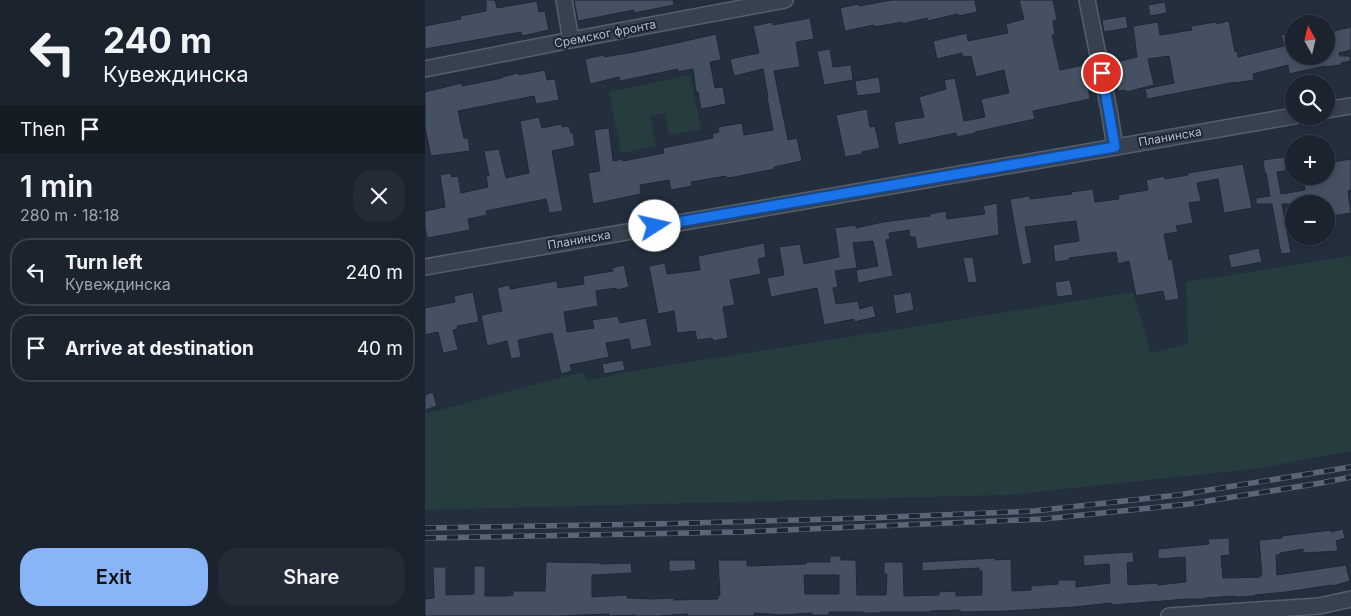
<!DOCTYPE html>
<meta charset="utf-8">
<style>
:root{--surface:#1b232e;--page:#242b36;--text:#f1f3f6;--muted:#a0a4aa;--line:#39404a;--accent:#8ab4f8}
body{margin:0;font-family:Inter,sans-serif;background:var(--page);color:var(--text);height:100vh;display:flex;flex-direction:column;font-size:19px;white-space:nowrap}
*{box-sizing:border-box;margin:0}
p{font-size:16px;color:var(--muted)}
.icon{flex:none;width:28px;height:28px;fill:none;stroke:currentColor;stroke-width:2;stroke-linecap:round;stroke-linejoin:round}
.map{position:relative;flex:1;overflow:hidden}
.drawer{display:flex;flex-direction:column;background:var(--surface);width:425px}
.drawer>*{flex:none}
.banner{background:#1b232e;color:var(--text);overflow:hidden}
.needle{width:32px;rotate:352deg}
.tools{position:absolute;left:860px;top:15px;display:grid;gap:10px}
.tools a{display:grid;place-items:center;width:50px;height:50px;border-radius:50%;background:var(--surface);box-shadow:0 2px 8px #0003,0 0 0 1px var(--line);font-size:25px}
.pin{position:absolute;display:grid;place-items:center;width:42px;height:42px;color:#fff;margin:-21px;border:2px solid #fff;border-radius:50%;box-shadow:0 1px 5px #0007}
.me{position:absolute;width:55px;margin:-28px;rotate:80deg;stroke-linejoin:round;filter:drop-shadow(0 0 4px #0008)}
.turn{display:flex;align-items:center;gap:18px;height:105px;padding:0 20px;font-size:22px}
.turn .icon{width:65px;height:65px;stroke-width:2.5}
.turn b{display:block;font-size:35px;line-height:42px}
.then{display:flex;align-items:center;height:48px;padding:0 20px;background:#0003;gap:10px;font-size:19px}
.round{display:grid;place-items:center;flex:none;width:52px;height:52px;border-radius:20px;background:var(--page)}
.head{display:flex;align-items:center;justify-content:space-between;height:85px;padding:0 20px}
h1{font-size:30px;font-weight:600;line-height:38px}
.cta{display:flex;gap:10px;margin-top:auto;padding:10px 20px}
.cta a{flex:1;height:58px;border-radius:20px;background:var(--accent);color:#111;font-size:20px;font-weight:600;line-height:58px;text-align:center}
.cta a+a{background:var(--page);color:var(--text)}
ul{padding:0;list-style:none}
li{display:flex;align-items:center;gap:15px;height:68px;margin:0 10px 8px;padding:0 10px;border:2px solid var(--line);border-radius:20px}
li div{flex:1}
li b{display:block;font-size:19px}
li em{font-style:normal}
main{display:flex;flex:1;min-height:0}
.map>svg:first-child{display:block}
</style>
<main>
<section class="drawer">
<div class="banner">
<div class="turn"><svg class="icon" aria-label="left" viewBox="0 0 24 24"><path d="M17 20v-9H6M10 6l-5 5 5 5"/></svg><div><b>240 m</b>Кувеждинска</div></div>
<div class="then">Then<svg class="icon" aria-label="arrive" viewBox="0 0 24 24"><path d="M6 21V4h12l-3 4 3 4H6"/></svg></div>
</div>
<div class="head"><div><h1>1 min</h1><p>280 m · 18:18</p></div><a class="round"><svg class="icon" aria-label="close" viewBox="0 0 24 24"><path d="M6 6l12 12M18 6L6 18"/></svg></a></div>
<ul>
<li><svg class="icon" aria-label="left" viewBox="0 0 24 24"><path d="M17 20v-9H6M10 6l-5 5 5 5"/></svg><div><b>Turn left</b><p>Кувеждинска</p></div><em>240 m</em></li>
<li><svg class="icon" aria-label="arrive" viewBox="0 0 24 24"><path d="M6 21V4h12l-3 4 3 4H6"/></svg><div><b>Arrive at destination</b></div><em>40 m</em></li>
</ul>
<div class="cta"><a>Exit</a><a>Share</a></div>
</section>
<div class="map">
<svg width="926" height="616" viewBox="0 0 926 616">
<rect width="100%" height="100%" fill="#242f3e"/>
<g fill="#263c3f">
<polygon points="265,75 276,129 244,135 239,113 225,116 231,146 196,153 184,92"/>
<polygon points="926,256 926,451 828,469 581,495 0,510 0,414 157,372 163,381 202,372 708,292 726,353 763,344 761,282"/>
</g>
<g fill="#455162" stroke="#1f2835" fill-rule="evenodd">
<polygon points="61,0 70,0 72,8 112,1 114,12 120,11 124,30 97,36 96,32 0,49 0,26 36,19 35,16 61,11"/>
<polygon points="149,0 248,0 249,5 209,13 209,10 153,21"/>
<polygon points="467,0 550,0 552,12 534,16 533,14 503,21 502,18 477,24 477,22 449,27 449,25 420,31 415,8 434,4 434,6"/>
<polygon points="594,0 628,0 632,20 628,21 630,35 627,35 635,70 659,65 665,99 608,111 610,119 550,132 550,133 532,137 531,133 473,145 469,122 499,117 494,97 521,89 519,80 530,78 539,121 560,117 556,99 584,93 579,70 551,77 546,56 538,57 537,53 512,59 508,41 542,33 543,41 583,33 581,24 599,19"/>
<polygon points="740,2 742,13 725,16 723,5"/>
<polygon points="701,16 703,28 679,32 677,20"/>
<polygon points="385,18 389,39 371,42 375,67 349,71 363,140 372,138 377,161 349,167 350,169 309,177 301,178 301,176 266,182 267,186 246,190 244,180 215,185 216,194 168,204 163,173 175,171 169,130 184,128 188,161 198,159 198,161 239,153 238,148 288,138 287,134 294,132 293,127 317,123 319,135 348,130 342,97 343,97 338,69 309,76 305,59 334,53 328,26 348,22 348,25"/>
<polygon points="804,21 810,52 812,51 813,57 859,46 856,35 869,32 869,60 886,56 901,56 901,33 926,27 926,50 914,53 915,56 925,56 925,61 916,63 916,65 900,67 900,66 864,74 863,65 828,74 829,80 810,83 810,82 722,99 720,89 749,83 744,56 723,59 729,85 701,92 701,90 693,91 687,63 712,57 708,26 733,22 735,35 767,30 766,26 791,22 792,24"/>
<polygon points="291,34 296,60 285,62 290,88 298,87 301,104 276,109 273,92 271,92 268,69 253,72 253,69 195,81 194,77 165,84 160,59 179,55 179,57 209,52 247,44"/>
<polygon points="405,49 408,67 426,65 428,80 399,85 392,51"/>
<polygon points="120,70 122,80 130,79 134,100 111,104 109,96 33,111 38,133 39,138 43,138 45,151 6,156 0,128 0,92 37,83 37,86 77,78 77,77 94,73 94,75"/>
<polygon points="454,77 456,93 432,96 430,81"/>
<polygon points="442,109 445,127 450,126 455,148 437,152 437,154 420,157 411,115"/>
<polygon points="114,117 117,128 136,124 137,127 144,126 146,133 148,133 150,146 127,151 138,211 124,213 121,199 61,211 62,215 43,219 45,230 2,238 0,227 0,211 20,207 15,175 26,173 26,177 33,176 36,193 63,187 61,176 64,176 59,151 74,149 81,178 104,173 95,121"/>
<polygon points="859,157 861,171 852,172 856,194 880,190 878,176 901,176 901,163 926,159 926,190 923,191 926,213 901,217 901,204 857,204 866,253 856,254 847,204 831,204 831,198 845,196 841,173 840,174 838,160"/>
<polygon points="818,164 827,208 799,213 793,179 772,183 776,201 764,203 768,223 751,226 753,232 739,234 744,260 747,259 754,299 740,301 738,291 711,296 704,261 693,264 691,252 644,258 644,260 630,262 628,245 654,241 651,221 600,227 607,263 597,265 585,200 586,199 605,196 605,199 647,194 646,192 668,189 670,202 694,199 693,195 723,190 721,180 739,176 740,179 763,175 763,173"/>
<polygon points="572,203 574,235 492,249 490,237 485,237 484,230 464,233 465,239 461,240 468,276 433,283 431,270 453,266 448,241 428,243 432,268 410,271 413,287 408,288 411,304 433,301 435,309 448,305 451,317 429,322 429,319 399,325 392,288 346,297 342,278 359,275 354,247 375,244 379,264 414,257 410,228 431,225 431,228 458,222 505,216 505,214 521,211 522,219 560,214 558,206"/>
<polygon points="339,243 341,257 333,259 336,274 305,280 310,305 298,307 303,338 288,341 287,338 272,340 270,331 252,333 249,311 233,314 224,266 240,263 242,274 275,270 273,256"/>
<polygon points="834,248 837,262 806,268 803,255"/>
<polygon points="548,257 552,282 543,283 538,258"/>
<polygon points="199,265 204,287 192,290 191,288 171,291 173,306 139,312 142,332 169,328 167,320 193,316 195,323 221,318 227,346 206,350 204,339 181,343 184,357 145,365 147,371 136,374 127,333 93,340 96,357 86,359 82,341 62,346 56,315 77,311 72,288 84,285 85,289 132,281 133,288 159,284 158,276 188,271 187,268"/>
<polygon points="645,280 648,295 632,297 630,282"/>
<polygon points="48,292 54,322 32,326 33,329 28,330 33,350 18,353 13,332 0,335 0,308 30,302 29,296"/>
<polygon points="486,292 489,310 471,314 468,295"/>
<polygon points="198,360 200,370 179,374 177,364"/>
<polygon points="8,392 12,406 0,410 0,395"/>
<path d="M918 529 920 538 911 541 913 551 878 553V549L855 553V555H851L852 575 921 565 925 581 908 586 907 585 861 592 830 595V596L810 597V596L780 598V599H762L687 605 686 603 649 607 582 611 536 612 535 610 505 611V612H455V613H438V612H404V615H387V613L356 615 329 613V616H263V614L233 616H210V615L184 616V614L134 616H0V599L9 598 8 567H21V595L49 594V566H60V596H83L88 595V591H120L121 562 175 563V564L206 563 207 573 167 575V597L202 595V598L227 599 249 598V600L293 599V595H295L293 560H322V566L381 564V562H405V556H416V560H431L432 595H461L462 574H459V562H478L479 596 514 595V592L531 591V596L557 595V571H554V568L497 571V562L570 558V560L586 559 587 591 606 590V586L633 584V580H651V587L685 583 684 564 659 566 658 555 708 552 709 562 702 563 703 585 733 583V585L761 582 760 557 733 559V549L784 544 783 539 804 538 805 555 796 556 798 578 835 577V575H837L834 540 857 538V536L906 530V532ZM379 575H414V594H380Z"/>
<polygon points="244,560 270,560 271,570 244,572"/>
</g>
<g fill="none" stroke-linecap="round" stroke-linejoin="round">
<g stroke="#565f6c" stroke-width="18">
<g id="minor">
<polyline points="139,0 146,40"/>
<polyline points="662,0 684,110 690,147"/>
<polyline points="0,69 146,40 360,0"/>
<polyline points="901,110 926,106"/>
<polyline points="0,267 869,116"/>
<polyline points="744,616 894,606 926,599"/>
</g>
</g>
<use href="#minor" stroke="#38414e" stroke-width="15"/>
<g stroke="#5a6575" stroke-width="5.5">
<g id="rail">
<polyline points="0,528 230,524 443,518 609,511 753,495 926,467"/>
<polyline points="0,538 314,532 619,519 764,504 896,483 926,477"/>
</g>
</g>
<use href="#rail" stroke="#1d2633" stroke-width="4" stroke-dasharray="11" stroke-linecap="butt"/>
</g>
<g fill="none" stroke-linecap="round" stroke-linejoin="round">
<g stroke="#114b97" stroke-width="12">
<polyline id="route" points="230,226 690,147 677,73"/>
</g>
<use href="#route" stroke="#1a73e8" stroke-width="9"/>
</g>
<g text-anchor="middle" stroke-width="4" stroke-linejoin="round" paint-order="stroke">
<g font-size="12" fill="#b4bcc9" stroke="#1d2633">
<text transform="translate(180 34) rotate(-11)" y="4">Сремског фронта</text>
<text transform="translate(745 137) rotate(-10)" y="4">Планинска</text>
<text transform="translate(154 240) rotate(-10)" y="4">Планинска</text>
</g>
</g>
</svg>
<div class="tools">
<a><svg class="needle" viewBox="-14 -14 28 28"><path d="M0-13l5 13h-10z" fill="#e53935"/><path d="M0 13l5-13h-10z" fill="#a0a4aa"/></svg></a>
<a><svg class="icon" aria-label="search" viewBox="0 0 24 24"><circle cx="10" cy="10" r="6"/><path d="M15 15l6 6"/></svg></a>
<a>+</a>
<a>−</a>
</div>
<div class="pin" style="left:677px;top:73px;background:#d93025"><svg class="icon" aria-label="arrive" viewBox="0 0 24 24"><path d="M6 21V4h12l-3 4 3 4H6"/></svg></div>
<svg class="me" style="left:230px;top:226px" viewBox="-20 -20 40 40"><circle r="19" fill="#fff"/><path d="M0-13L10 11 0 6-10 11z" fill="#1a73e8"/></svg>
</div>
</main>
